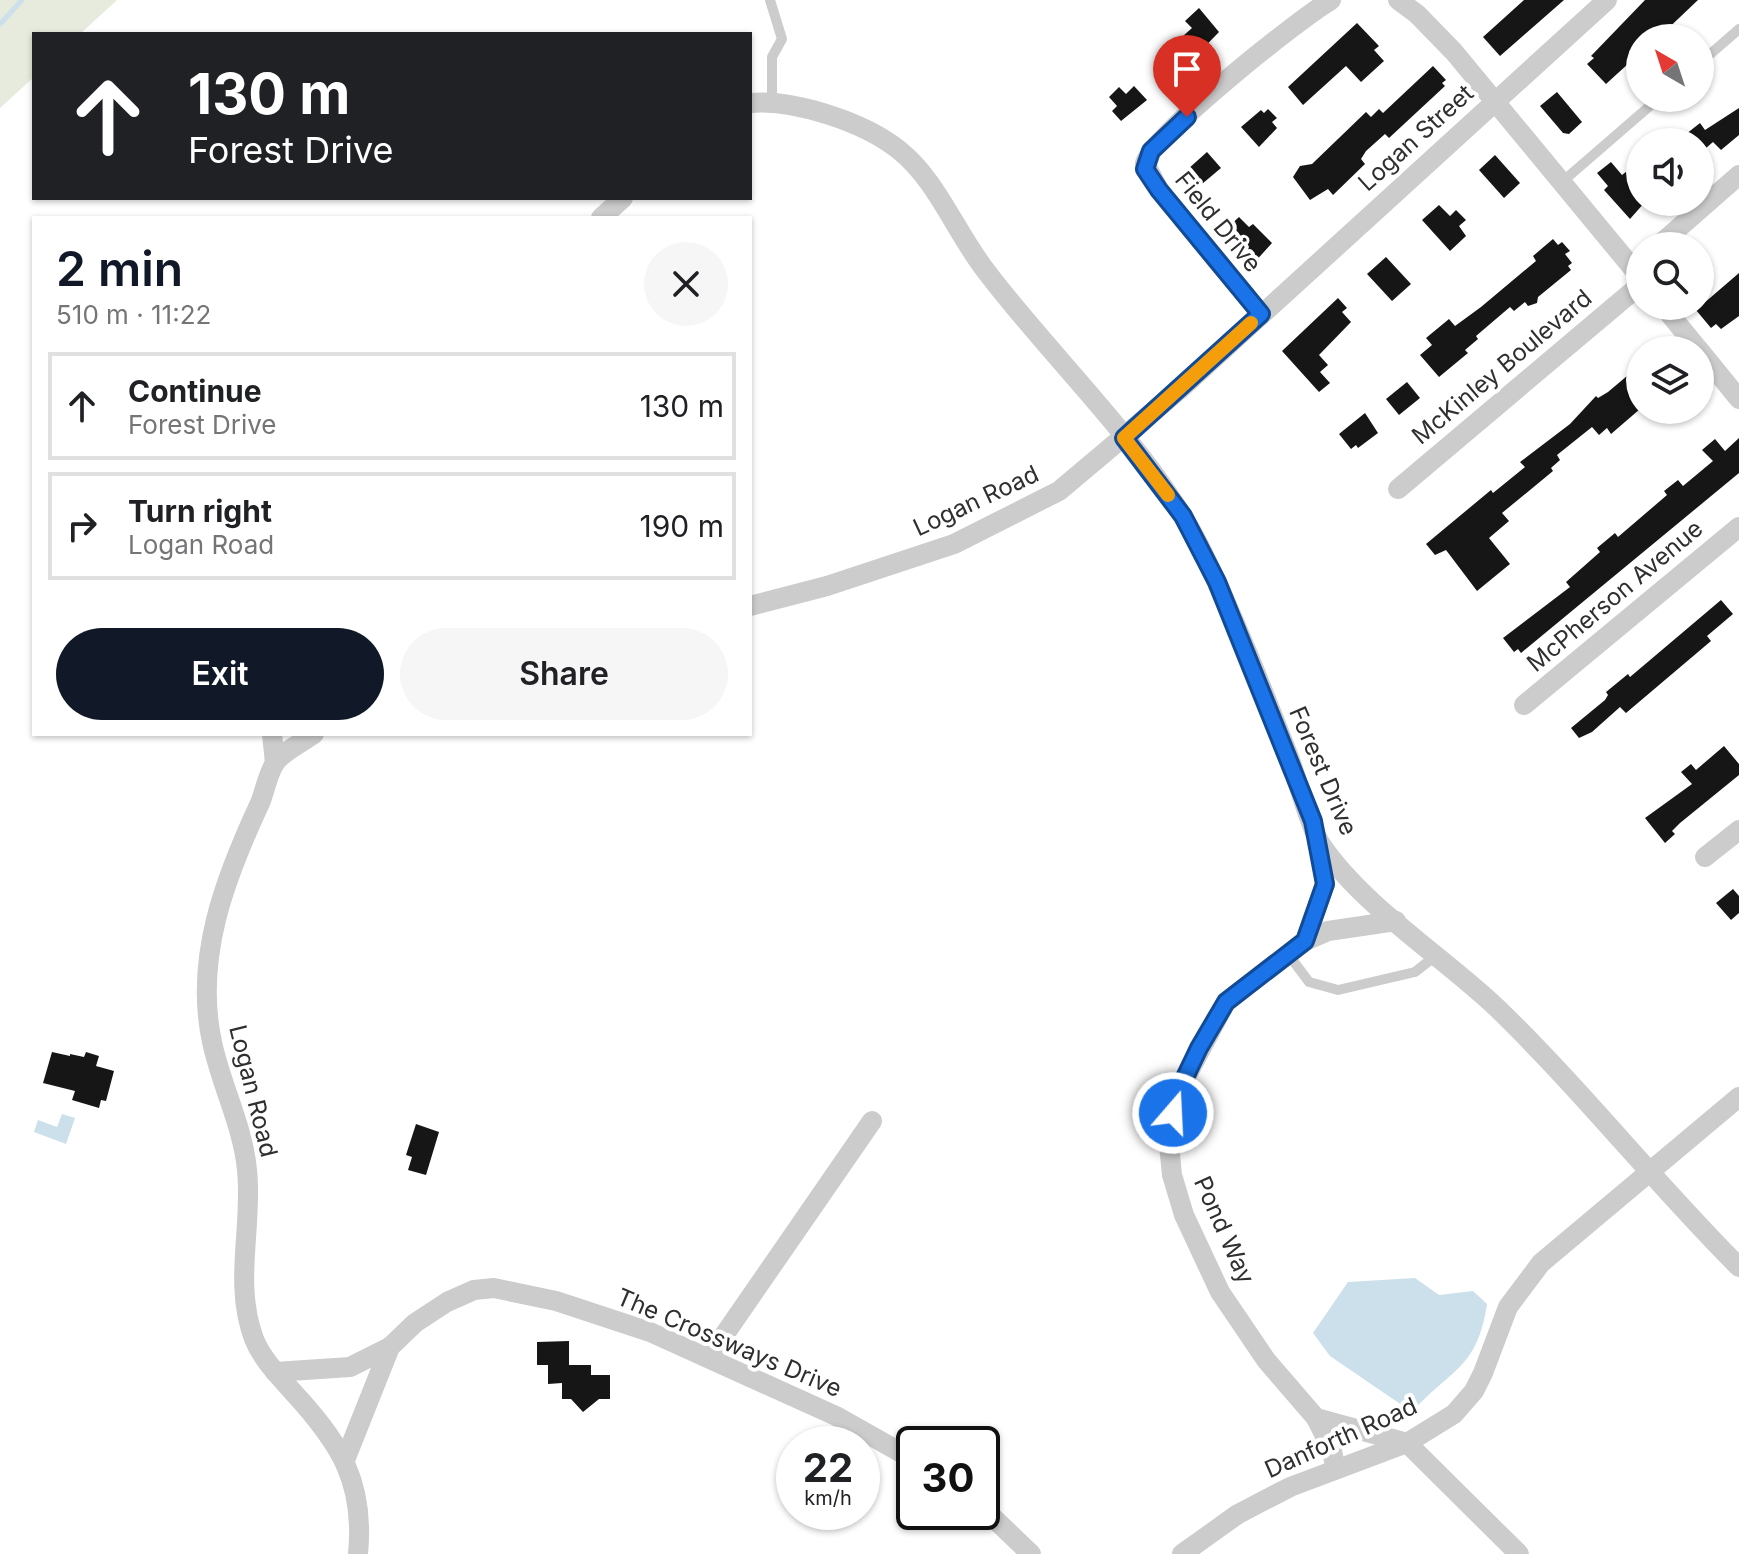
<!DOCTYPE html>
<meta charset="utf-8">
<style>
:root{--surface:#fff;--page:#f6f6f6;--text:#202124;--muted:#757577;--line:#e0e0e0;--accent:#111827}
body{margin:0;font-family:Inter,sans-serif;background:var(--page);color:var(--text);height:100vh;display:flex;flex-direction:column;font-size:30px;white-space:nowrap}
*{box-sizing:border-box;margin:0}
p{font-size:26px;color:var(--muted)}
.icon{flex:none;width:44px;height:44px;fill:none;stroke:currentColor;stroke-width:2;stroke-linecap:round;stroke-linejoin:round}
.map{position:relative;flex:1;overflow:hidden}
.side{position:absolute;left:32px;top:216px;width:720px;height:520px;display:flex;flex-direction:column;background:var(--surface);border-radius:0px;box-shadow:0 2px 6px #0004}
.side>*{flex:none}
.guide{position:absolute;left:32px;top:32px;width:720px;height:168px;border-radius:0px;box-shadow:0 2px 6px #0004;background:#202124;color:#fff;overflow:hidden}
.needle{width:52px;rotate:321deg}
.fabs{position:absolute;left:1626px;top:24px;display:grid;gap:16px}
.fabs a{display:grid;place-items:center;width:88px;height:88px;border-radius:50%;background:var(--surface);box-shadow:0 2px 6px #0004;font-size:40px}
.speed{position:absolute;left:776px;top:1426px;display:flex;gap:16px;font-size:40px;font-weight:700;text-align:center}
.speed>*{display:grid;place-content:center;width:104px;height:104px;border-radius:50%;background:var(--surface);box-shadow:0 2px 6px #0004;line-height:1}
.speed small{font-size:20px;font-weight:400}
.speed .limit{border:4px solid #111;border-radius:12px;background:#fff;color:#111}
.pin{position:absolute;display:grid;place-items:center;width:68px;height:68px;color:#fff;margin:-82px -34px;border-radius:50% 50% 50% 0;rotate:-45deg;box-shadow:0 0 8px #0007}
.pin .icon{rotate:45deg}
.me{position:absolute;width:88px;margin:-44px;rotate:19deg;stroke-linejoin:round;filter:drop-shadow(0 0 6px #0008)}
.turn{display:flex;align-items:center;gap:28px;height:168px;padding:0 24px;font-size:36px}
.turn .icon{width:104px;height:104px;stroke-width:2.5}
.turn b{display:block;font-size:56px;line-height:68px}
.round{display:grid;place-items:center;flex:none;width:84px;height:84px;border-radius:42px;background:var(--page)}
.headline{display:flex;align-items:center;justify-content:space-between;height:136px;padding:0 24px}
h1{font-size:48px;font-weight:600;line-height:60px;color:var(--accent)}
.primary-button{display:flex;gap:16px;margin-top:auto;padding:16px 24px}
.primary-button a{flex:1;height:92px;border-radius:48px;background:var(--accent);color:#fff;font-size:32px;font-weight:600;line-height:92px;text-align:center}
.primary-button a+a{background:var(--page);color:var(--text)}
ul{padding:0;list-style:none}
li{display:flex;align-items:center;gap:24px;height:108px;margin:0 16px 12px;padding:0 8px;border:4px solid var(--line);border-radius:0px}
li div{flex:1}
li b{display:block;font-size:30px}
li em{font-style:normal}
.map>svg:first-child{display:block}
</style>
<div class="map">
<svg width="1739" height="1554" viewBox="0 0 1739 1554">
<rect width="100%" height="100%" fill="#fff"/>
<polygon fill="#e6ebde" points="0,0 117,0 80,34 34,34 34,77 0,108"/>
<g fill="#cbe0ea">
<polygon points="62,1114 75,1118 66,1144 34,1132 38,1120 57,1127"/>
<path d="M1415 1278 1439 1295 1473 1291 1487 1304C1477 1370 1450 1369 1412 1412L1330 1356 1313 1333 1348 1282Z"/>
</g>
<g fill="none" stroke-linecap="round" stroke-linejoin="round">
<polyline stroke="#cbe0ea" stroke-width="5" points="0,24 22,0"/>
</g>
<g fill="#161616">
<polygon points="1524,0 1564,0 1500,56 1483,37"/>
<polygon points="1645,0 1698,0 1658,38 1640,38 1640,53 1606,84 1587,64 1594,58 1591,56"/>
<polygon points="1199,8 1219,32 1180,72 1163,54 1192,28 1185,21"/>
<polygon points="1357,23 1379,46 1374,50 1384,61 1361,82 1346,66 1303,105 1288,87"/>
<polygon points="1433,66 1446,80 1442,83 1445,86 1389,138 1385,134 1366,151 1361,159 1365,164 1333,195 1328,189 1310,200 1293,177 1300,166 1312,164 1366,112 1371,117 1379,109 1383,113"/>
<polygon points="1134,86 1147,100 1121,121 1112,111 1117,106 1109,97 1119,87 1126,94"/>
<polygon points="1557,92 1582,122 1569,134 1563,133 1540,106"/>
<polygon points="1739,108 1739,135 1721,150 1713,142 1706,148 1701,142 1676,142 1700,123 1705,130"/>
<polygon points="1268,109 1277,118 1272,122 1277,128 1259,147 1241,127 1261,110 1264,113"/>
<polygon points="1207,152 1221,168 1202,184 1188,169"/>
<polygon points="1495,155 1520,183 1504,198 1479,170"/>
<polygon points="1640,161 1640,202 1645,202 1630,219 1604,190 1608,186 1597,173 1611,162 1622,175"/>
<polygon points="1439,205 1450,216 1456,210 1466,220 1459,226 1466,236 1450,251 1422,220"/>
<polygon points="1239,217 1249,227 1253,224 1272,243 1253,264 1234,243 1238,239 1227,228"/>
<polygon points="1553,239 1558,245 1562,242 1570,251 1565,254 1572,263 1568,266 1571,270 1538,297 1537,303 1528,306 1525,302 1514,311 1510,307 1476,336 1478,339 1465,350 1468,353 1439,377 1420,355 1432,345 1426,338 1449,319 1455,326 1481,307 1536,261 1533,256"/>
<polygon points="1386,257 1411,284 1392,301 1367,274"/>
<polygon points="1739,273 1739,316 1721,329 1716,324 1711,328 1696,310"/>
<polygon points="1338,298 1347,308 1342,312 1351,322 1319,355 1328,365 1320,372 1330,383 1319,392 1282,351"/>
<polygon points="1640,365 1640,409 1611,434 1607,428 1599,435 1592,427 1557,455 1560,460 1551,468 1553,471 1502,513 1509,521 1489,538 1510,564 1477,591 1446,550 1435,555 1426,544 1491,490 1493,493 1525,467 1520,462 1570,424 1596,396 1598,398 1608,392"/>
<polygon points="1407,382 1420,398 1399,415 1386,399"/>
<polygon points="1365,413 1378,433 1358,448 1356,445 1351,449 1339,434"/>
<polygon points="1739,438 1739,473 1521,653 1518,649 1514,652 1503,638 1570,587 1566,582 1600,552 1597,548 1615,533 1618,537 1667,495 1664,491 1678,480 1683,486 1713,461 1702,450 1715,439 1725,451"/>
<polygon points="1721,600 1733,614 1707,636 1711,641 1626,713 1620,707 1592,732 1579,738 1571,728 1605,700 1608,695 1606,692 1628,674 1630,677"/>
<polygon points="1724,746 1739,764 1739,775 1680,823 1672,831 1675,834 1665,843 1645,818 1692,784 1681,772 1691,764 1696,770"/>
<polygon points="1733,889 1739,896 1739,913 1731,920 1716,903"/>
<polygon points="52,1052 70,1056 70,1054 84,1057 86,1052 99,1056 96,1066 114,1071 106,1101 101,1100 99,1108 72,1100 75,1091 43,1083"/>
<polygon points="416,1124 439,1132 426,1175 408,1170 412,1157 406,1155"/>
<polygon points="569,1341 569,1365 591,1365 591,1375 610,1375 610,1399 599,1399 583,1412 571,1399 562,1399 562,1383 548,1384 548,1365 537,1365 537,1342"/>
</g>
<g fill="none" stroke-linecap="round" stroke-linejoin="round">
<g stroke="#ccc" stroke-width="10">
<polyline points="770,0 782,39 772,57 772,102"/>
<polyline points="1700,63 1739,29"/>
<polyline points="1562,182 1659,98"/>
<polyline points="1288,954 1309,982 1338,990 1415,972 1438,954"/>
</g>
<g stroke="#ccc" stroke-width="20">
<polyline points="1398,0 1417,14 1454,52 1640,277"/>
<path d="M750 103C794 99 864 122 899 150 937 180 956 233 986 271 1053 360 1155 454 1203 553 1235 619 1262 688 1289 757 1297 778 1311 831 1322 846 1363 906 1442 956 1496 1007 1581 1089 1655 1183 1739 1267"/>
<polyline points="601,218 623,198"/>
<polyline points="1658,246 1739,175"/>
<polyline points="1663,306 1699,350"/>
<path d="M1261 314 1159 190 1145 163C1153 135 1300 18 1331 0"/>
<polyline points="1700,351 1739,399"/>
<polyline points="1398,489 1640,285"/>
<polyline points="750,606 827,586 954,544 1059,491 1179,390 1607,0"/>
<polyline points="1524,705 1739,527"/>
<polyline points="272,734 275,763"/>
<path d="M314 734C303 742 282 752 275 763 268 773 265 791 260 803 225 878 194 958 212 1042 221 1085 243 1126 247 1170 253 1227 233 1283 254 1339 262 1359 279 1376 293 1392 340 1443 365 1482 358 1554"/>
<polyline points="1705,857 1739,830"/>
<polyline points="1396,921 1328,931 1305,941 1226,1002 1178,1092 1168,1134 1172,1175 1184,1215 1220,1292 1266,1360 1316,1418 1407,1443 1519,1554"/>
<polyline points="1305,941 1325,884 1319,844"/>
<polyline points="709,1357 872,1121"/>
<polyline points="275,1372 350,1367 390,1347"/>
<polyline points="1316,1418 1332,1450 1335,1467"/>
<polyline points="345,1460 390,1347 415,1323 447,1302 474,1290 494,1288 556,1301 650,1332 836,1416 914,1460"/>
<polyline points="982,1507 1031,1554"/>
<polyline points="1182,1554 1238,1514 1290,1487 1407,1443 1454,1414 1474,1391 1483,1373 1508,1307 1541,1263 1739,1097"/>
</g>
</g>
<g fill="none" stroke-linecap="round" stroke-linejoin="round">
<g stroke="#114b97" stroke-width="20">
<polyline id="route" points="1173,1113 1178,1092 1199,1048 1226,1002 1305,941 1325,884 1313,821 1217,582 1183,516 1124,438 1261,314 1159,190 1145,169 1151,151 1187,117"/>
</g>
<use href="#route" stroke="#1a73e8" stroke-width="14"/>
<polyline stroke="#f59e0b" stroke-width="14" points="1168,495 1124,438 1251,323"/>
</g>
<g text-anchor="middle" stroke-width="8" stroke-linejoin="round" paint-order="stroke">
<g font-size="24" fill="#2f2f2f" stroke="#fff">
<text transform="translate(1416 138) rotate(-42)" y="8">Logan Street</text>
<text transform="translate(1218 222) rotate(51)" y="8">Field Drive</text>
<text transform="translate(1502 367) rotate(-40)" y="8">McKinley Boulevard</text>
<text transform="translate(976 501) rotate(-25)" y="8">Logan Road</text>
<text transform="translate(1615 596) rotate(-40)" y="8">McPherson Avenue</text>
<text transform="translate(1323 771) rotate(67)" y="8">Forest Drive</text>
<text transform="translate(253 1091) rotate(76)" y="8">Logan Road</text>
<text transform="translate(1224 1230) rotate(66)" y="8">Pond Way</text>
<text transform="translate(729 1343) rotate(23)" y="8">The Crossways Drive</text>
<text transform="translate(1341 1438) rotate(-24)" y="8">Danforth Road</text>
</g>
</g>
</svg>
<div class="fabs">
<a><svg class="needle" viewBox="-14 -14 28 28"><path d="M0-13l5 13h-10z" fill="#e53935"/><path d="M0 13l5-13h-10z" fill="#757577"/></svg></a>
<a><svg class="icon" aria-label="sound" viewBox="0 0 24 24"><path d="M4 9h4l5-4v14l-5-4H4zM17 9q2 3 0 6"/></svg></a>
<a><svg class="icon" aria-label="search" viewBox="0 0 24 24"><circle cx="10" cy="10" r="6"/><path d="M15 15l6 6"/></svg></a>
<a><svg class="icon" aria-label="layers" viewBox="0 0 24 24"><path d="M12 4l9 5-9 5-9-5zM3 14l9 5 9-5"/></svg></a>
</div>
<div class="speed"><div>22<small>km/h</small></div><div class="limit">30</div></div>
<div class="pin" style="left:1187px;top:117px;background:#d93025"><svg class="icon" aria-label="arrive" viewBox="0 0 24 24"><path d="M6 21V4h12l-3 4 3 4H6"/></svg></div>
<svg class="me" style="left:1173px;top:1113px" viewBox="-20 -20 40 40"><circle r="17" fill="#1a73e8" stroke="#fff" stroke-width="3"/><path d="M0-11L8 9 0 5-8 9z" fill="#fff"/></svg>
<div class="guide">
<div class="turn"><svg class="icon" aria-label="ahead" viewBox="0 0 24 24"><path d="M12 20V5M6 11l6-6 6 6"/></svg><div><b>130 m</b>Forest Drive</div></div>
</div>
<section class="side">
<div class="headline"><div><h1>2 min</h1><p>510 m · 11:22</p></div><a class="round"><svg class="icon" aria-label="close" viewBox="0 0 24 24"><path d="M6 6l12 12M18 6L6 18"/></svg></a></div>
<ul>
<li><svg class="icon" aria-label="ahead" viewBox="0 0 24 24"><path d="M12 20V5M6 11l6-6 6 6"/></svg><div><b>Continue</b><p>Forest Drive</p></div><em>130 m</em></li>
<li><svg class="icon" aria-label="right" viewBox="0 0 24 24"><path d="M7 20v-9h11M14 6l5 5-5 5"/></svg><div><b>Turn right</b><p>Logan Road</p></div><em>190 m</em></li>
</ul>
<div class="primary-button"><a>Exit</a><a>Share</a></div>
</section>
</div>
